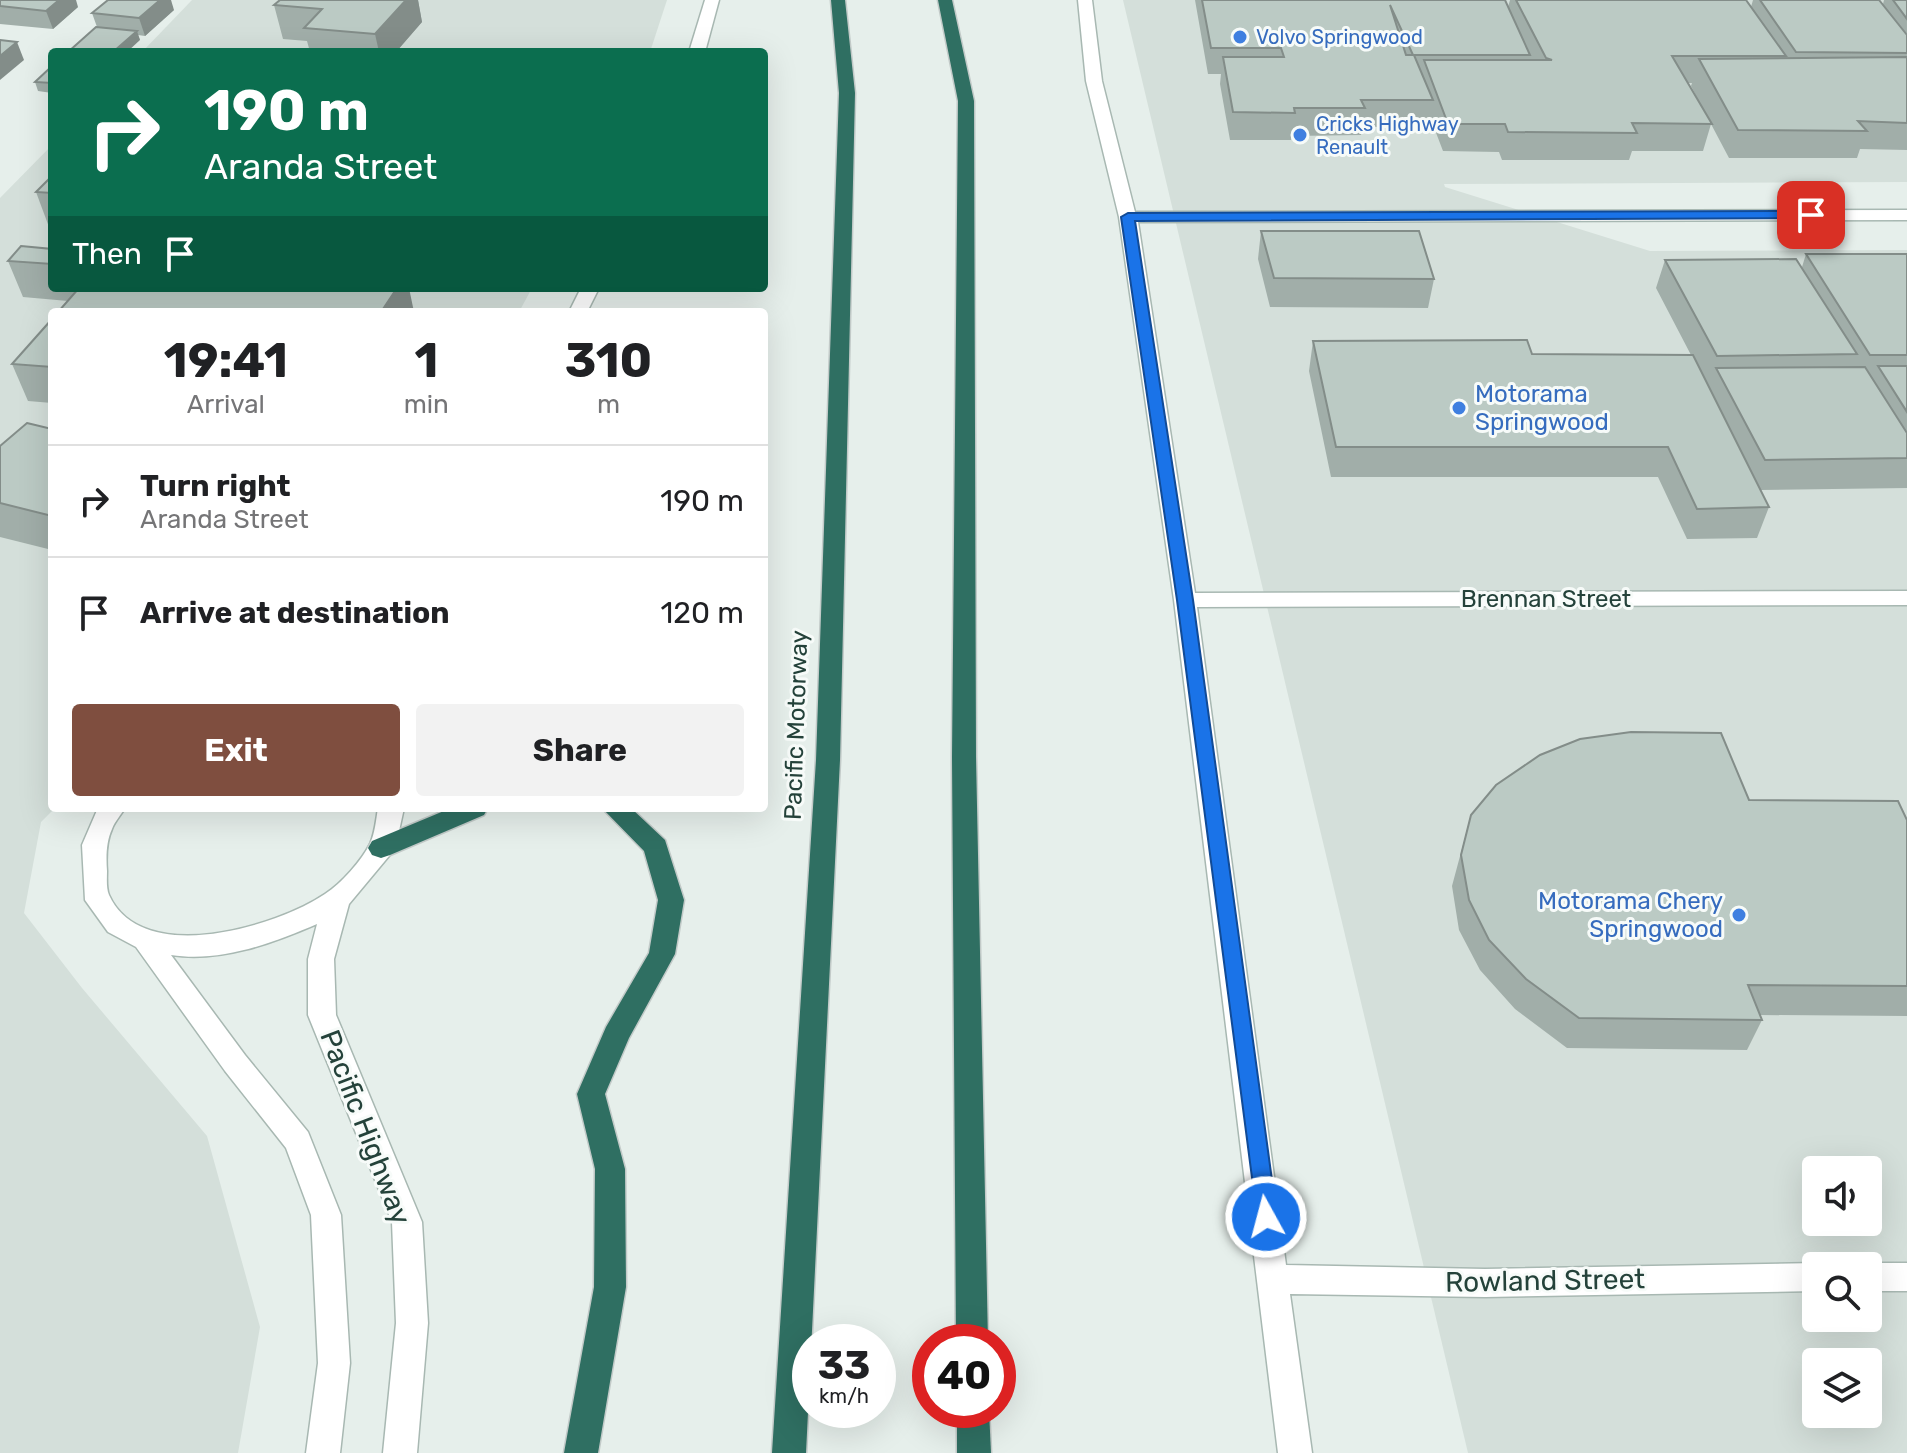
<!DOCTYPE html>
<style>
:root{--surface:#fff;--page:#f2f2f2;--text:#202124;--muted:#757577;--line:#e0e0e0;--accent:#7f4e3f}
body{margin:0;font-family:Rubik,sans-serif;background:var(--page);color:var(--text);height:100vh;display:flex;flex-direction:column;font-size:30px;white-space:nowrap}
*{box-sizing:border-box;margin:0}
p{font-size:26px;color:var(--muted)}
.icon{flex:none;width:44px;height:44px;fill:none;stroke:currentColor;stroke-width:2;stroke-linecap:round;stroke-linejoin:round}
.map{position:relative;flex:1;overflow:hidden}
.panel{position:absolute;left:48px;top:308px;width:720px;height:504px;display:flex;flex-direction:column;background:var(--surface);border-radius:8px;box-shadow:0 8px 32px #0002}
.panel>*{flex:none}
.banner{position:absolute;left:48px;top:48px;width:720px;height:244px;border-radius:8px;box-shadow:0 8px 32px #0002;background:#0b6e4f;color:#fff;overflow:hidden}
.buttons{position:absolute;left:1802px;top:1156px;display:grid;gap:16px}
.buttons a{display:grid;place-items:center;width:80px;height:80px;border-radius:8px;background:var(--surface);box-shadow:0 8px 32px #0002;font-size:40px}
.speed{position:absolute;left:792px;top:1324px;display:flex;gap:16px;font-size:40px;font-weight:700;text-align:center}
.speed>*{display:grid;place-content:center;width:104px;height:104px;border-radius:50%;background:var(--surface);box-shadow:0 8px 32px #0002;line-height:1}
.speed small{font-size:20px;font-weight:400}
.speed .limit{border:12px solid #d22;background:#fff;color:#111}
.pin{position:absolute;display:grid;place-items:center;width:68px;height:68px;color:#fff;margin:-34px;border-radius:16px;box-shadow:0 4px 12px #0006}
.me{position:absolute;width:88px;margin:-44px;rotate:353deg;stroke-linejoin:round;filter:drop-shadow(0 0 6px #0008)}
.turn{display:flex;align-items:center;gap:28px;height:168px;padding:0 24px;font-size:36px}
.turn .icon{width:104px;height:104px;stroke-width:2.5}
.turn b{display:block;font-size:56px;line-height:68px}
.then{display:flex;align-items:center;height:76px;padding:0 24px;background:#0003;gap:16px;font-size:30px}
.eta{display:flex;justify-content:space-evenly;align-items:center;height:136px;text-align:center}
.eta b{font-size:48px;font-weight:700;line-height:56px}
.cta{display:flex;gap:16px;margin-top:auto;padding:16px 24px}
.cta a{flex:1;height:92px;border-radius:8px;background:var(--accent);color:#fff;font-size:32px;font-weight:700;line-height:92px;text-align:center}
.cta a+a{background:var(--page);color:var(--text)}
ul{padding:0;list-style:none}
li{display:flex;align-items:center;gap:24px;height:112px;padding:0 24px;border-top:2px solid var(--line)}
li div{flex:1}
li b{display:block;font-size:30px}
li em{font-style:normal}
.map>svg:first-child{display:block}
</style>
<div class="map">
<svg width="1907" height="1453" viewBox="0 0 1907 1453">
<rect width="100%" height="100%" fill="#e6efeb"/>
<g fill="#d4dfda" fill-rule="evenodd">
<polygon points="192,0 667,0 650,52 142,52"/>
<path d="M1123 0H1907V182L1444 184 1445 187 1650 251 1907 250V1453H1468ZM1816 1170H1868V1222H1816ZM1816 1266H1868V1318H1816ZM1816 1362H1868V1414H1816Z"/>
<polygon points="52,145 52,288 532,288 519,312 52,312 52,808 55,808 41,822 24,913 82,988 207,1136 260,1327 238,1453 0,1453 0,198"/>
</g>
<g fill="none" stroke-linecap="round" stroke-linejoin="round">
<g stroke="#a8b8b2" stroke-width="3">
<g id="minor">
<polygon points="705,0 719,0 705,52 689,52"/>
<polygon points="1078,0 1092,0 1102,81 1135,212 1907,210 1907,220 1138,222 1195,593 1907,591 1907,605 1197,607 1286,1265 1485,1269 1816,1263 1824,1266 1816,1266 1816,1291 1485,1297 1290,1294 1312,1453 1278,1453 1174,600 1119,217 1086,81"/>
<polygon points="581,288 599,288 587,312 569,312"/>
<path d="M98 808H125C121 815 115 821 112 829 106 842 106 857 107 871 107 878 106 888 109 895 142 968 278 926 325 894 342 883 361 861 370 844 375 833 376 820 378 808H404L397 840 389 856 349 904 334 959 336 1015 422 1222 428 1323 417 1453H383L396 1323 392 1222 308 1015V959L317 924C273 943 220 963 171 955L245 1055 308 1132 341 1215 350 1363 340 1453H306L318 1363 311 1215 286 1148 225 1071 136 947 108 932 85 900 82 845Z"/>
<polygon points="1868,1263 1907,1263 1907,1291 1868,1291 1868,1266 1860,1266"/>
</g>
</g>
<g stroke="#c2cac8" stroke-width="3">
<g id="highway">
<polygon points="831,0 845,0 855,93 840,760 806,1453 772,1453 816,760 839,93"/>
<polygon points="938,0 952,0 974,101 976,757 988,1342 956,1342 952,757 958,101"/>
<polygon points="451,808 488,808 484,815 390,855 381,858 372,855 368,848 372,841"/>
<polygon points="602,808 631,808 665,840 684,900 675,954 629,1038 605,1094 625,1169 626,1287 598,1453 564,1453 594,1287 595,1169 577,1094 606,1027 649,953 658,900 644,851"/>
<polygon points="957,1410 989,1410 991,1453 957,1453"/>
</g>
</g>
<use href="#minor" fill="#fff" fill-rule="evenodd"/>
<use href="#highway" fill="#2f6f62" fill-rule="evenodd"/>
</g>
<g fill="#a1aea9" fill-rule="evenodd">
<polygon points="0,0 78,7 53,29 0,24"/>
<polygon points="280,0 418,0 422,22 396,52 310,52 307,41 283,39 274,5"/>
<path d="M1195 0H1505L1508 7 1510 0H1746L1751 7 1753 0H1879L1883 4 1884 0H1907V150L1860 149 1857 158H1729L1711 124 1703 151H1632L1629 160H1502L1499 152 1443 151 1430 117 1428 127H1362L1361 135 1292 136 1291 140H1230L1220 84 1221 74H1208ZM1688 83H1692L1691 86 1704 111Z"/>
<polygon points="174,10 145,36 138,35 140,40 97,27 92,13"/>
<polygon points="52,66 52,93 38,91 35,82"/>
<polygon points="52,176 52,228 49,227 36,192"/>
<polygon points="1261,231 1434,279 1428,308 1270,307 1258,259"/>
<polygon points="52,249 52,288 409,288 68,301 23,297 8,261"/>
<polygon points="1806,254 1907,254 1907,488 1760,490 1769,507 1757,538 1687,539 1658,477 1331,477 1309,371 1313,341 1532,354 1691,355 1656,288 1665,260 1802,267"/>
<polygon points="52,319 52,403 28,401 12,364"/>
<polygon points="52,429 52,550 0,537 0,446"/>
<polygon points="1749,800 1907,820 1907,1016 1760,1015 1762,1020 1747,1050 1567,1048 1515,1009 1480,970 1459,930 1452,886 1471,815"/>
</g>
<g fill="#838d89">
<polygon points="59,0 76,0 78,7 53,29 46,11"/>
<polygon points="160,0 171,0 174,10 145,36 139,18"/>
<polygon points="406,0 418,0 422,22 396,52 379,52 375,34"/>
<polygon points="137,31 140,40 127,52 113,52"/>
<polygon points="17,42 24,60 0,80 0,56"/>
<polygon points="397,288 409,288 414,312 381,312"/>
</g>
<g fill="#bbcac4" stroke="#838d89" stroke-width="2">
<polygon points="0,0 59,0 46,11 0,6"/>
<polygon points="108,0 160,0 139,18 92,13"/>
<polygon points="280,0 406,0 375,34 304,28 322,9 274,5"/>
<polygon points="1202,0 1505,0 1530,55 1413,55 1390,5 1406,55 1414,55 1433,100 1361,100 1365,108 1294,108 1295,113 1233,112 1223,57 1284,57 1281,48 1211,48"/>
<polygon points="1516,0 1746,0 1786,56 1672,56 1712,124 1632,123 1637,133 1508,132 1505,124 1448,124 1424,60 1552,60 1546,58"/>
<polygon points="1760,0 1879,0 1907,35 1907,53 1796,52"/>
<polygon points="1893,0 1907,0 1907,19"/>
<polygon points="96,27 137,31 113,52 68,52"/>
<polygon points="0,40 17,42 0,56"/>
<polygon points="1907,57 1907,123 1858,121 1867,131 1738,130 1699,59"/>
<polygon points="52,66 52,83 35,82"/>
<polygon points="52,176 52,193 36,192"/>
<polygon points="1261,231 1419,231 1434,279 1274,278"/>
<polygon points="21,246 52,249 52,264 8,261"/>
<polygon points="1806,254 1907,254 1907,355 1870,355"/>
<polygon points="1796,259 1857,354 1717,356 1665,260"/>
<polygon points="79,288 397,288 381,312 58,312"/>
<polygon points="52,319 52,367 12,364"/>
<polygon points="1527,340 1532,354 1693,355 1769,507 1697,509 1668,447 1336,447 1313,341"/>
<polygon points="1878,366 1907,366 1907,412"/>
<polygon points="1865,367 1907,433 1907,458 1765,460 1716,368"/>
<polygon points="27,423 52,429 52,516 0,503 0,446"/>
<polygon points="1631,732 1721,733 1749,800 1898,801 1907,820 1907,986 1748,985 1762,1020 1579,1018 1526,979 1489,940 1469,900 1461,855 1471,815 1496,785 1540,755 1580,739"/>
</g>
<polygon fill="#1a73e8" stroke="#114b97" stroke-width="2" points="1811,211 1818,215 1816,218 1135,221 1193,600 1277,1217 1274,1224 1266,1227 1258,1224 1177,600 1121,217 1128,213"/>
<g fill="#3f7fe0" stroke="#f7fbf9" stroke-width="3">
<circle cx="1240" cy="37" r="8"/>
<circle cx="1300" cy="135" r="8"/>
<circle cx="1459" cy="408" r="8"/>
<circle cx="1739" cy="915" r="8"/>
</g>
<g text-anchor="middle" stroke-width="6" stroke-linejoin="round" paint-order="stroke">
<g font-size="20" fill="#366cbe" stroke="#f7fbf9" text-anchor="start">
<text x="1256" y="44">Volvo Springwood</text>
<text x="1316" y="131">Cricks Highway<tspan x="1316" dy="23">Renault</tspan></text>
</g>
<g font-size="24" fill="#366cbe" stroke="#f7fbf9" text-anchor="start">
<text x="1475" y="402">Motorama<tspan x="1475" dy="28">Springwood</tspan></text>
<text x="1723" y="909" text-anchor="end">Motorama Chery<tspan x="1723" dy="28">Springwood</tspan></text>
</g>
<g font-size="24" fill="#24423a" stroke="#f7fbf9">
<text x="1546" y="607">Brennan Street</text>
<text transform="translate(796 725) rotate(-88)" y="8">Pacific Motorway</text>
</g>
<g font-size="28" fill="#24423a" stroke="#f7fbf9">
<text transform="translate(366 1127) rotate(69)" y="10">Pacific Highway</text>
<text transform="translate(1545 1280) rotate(-1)" y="10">Rowland Street</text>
</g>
</g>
</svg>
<div class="buttons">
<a><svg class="icon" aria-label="sound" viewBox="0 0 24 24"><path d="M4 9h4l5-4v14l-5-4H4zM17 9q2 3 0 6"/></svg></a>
<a><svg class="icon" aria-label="search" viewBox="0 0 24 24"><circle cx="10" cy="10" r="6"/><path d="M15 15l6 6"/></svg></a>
<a><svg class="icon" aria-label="layers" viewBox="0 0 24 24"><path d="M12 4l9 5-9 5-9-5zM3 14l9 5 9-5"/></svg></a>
</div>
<div class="speed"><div>33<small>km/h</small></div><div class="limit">40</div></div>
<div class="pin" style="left:1811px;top:215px;background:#d93025"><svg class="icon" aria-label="arrive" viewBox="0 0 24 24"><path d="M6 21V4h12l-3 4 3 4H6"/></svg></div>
<svg class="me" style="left:1266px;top:1217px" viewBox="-20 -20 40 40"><circle r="17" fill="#1a73e8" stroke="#fff" stroke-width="3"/><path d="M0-11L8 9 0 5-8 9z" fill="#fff"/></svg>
<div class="banner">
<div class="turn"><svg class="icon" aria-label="right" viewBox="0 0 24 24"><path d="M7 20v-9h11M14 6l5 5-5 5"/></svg><div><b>190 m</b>Aranda Street</div></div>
<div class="then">Then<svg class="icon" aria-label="arrive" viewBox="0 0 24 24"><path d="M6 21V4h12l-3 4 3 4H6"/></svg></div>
</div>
<section class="panel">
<div class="eta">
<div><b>19:41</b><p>Arrival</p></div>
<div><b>1</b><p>min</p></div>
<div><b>310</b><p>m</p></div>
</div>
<ul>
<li><svg class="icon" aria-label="right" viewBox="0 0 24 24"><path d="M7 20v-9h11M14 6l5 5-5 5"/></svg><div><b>Turn right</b><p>Aranda Street</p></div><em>190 m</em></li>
<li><svg class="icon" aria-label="arrive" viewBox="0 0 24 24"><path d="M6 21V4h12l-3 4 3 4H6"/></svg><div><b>Arrive at destination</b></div><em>120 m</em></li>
</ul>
<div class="cta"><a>Exit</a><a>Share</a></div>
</section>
</div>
